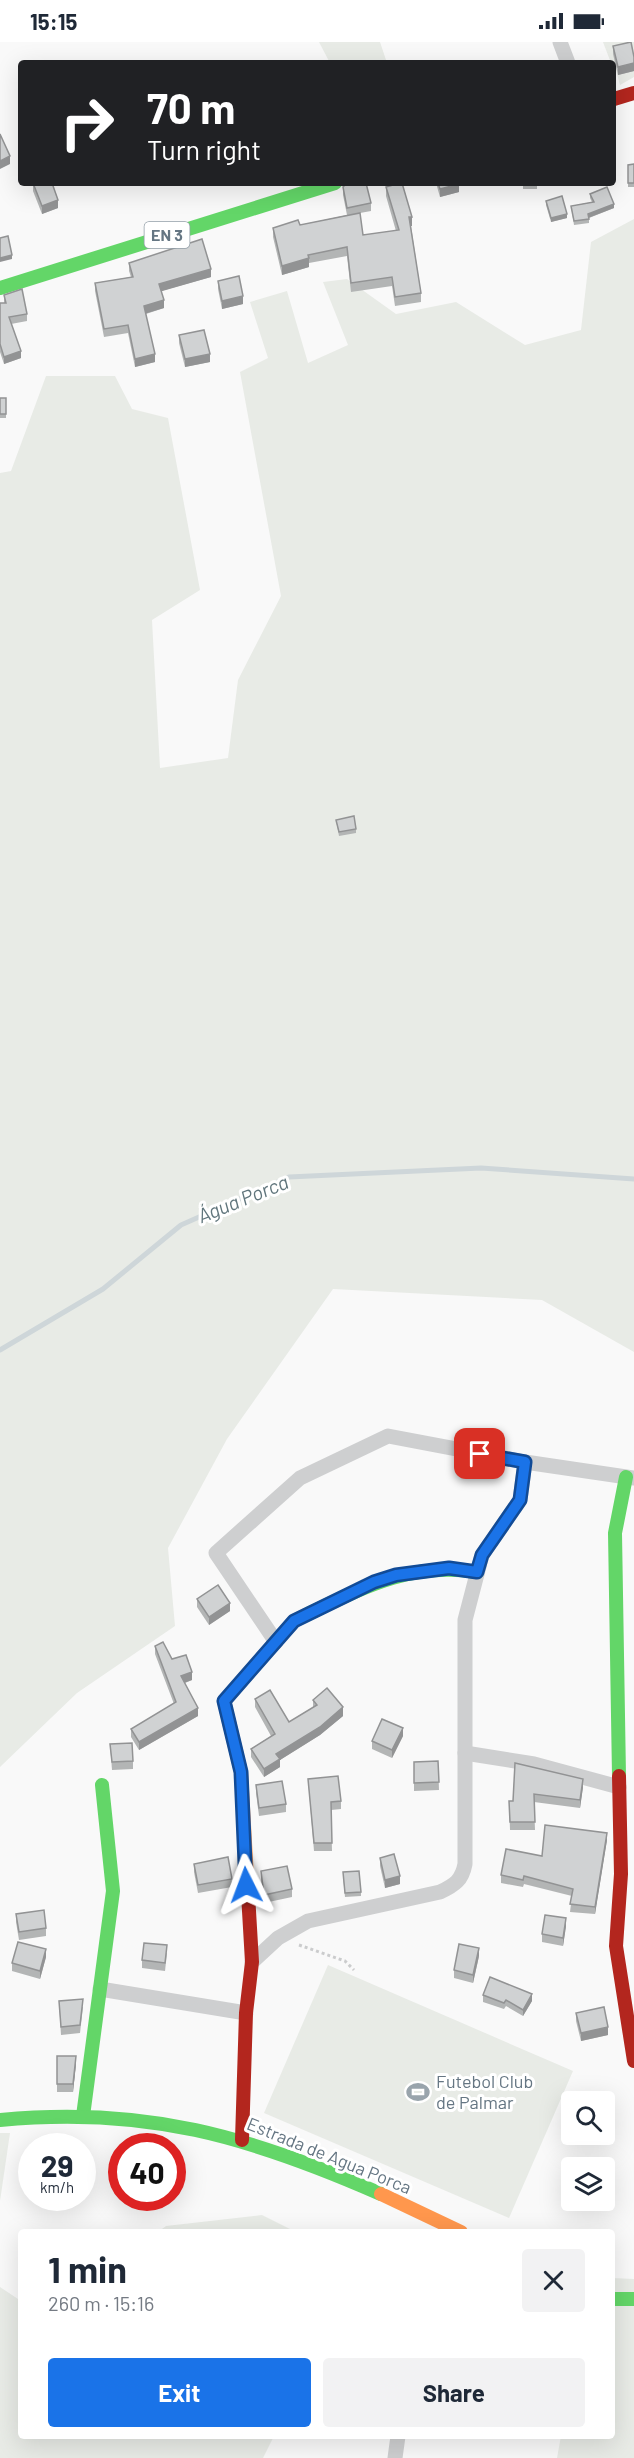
<!DOCTYPE html>
<meta charset="utf-8">
<style>
:root{--surface:#fff;--page:#f2f2f3;--text:#1f2937;--muted:#747a83;--accent:#1a73e8}
body{margin:0;font-family:Barlow,sans-serif;background:var(--page);color:var(--text);height:100vh;display:flex;flex-direction:column;font-size:22px;white-space:nowrap}
*{box-sizing:border-box;margin:0}
p{font-size:20px;color:var(--muted)}
.icon{flex:none;width:33px;height:33px;fill:none;stroke:currentColor;stroke-width:2;stroke-linecap:round;stroke-linejoin:round}
.map{position:relative;flex:1;overflow:hidden}
.details{position:absolute;left:18px;top:2187px;width:597px;height:210px;display:flex;flex-direction:column;background:var(--surface);border-radius:6px;box-shadow:0 6px 24px #0002}
.details>*{flex:none}
.banner{position:absolute;left:18px;top:18px;width:598px;height:126px;border-radius:6px;box-shadow:0 6px 24px #0002;background:#202124;color:#fff;overflow:hidden}
.tools{position:absolute;left:561px;top:2049px;display:grid;gap:12px}
.tools a{display:grid;place-items:center;width:54px;height:54px;border-radius:6px;background:var(--surface);box-shadow:0 6px 24px #0002;font-size:30px}
.speed{position:absolute;left:18px;top:2091px;display:flex;gap:12px;font-size:30px;font-weight:700;text-align:center}
.speed>*{display:grid;place-content:center;width:78px;height:78px;border-radius:50%;background:var(--surface);box-shadow:0 6px 24px #0002;line-height:1}
.speed small{font-size:15px;font-weight:400}
.speed .limit{border:9px solid #d22;background:#fff;color:#111}
.pin{position:absolute;display:grid;place-items:center;width:51px;height:51px;color:#fff;margin:-26px;border-radius:12px;box-shadow:0 3px 9px #0006}
.me{position:absolute;width:66px;margin:-33px;rotate:357deg;stroke-linejoin:round;filter:drop-shadow(0 0 4px #0008)}
.turn{display:flex;align-items:center;gap:21px;height:126px;padding:0 30px;font-size:27px}
.turn .icon{width:78px;height:78px;stroke-width:2.5}
.turn b{display:block;font-size:42px;line-height:51px}
.round{display:grid;place-items:center;flex:none;width:63px;height:63px;border-radius:6px;background:var(--page)}
.headline{display:flex;align-items:center;justify-content:space-between;height:102px;padding:0 30px}
h1{font-size:36px;font-weight:700;line-height:45px}
.cta{display:flex;gap:12px;margin-top:auto;padding:12px 30px}
.cta a{flex:1;height:69px;border-radius:6px;background:var(--accent);color:#fff;font-size:24px;font-weight:700;line-height:69px;text-align:center}
.cta a+a{background:var(--page);color:var(--text)}
.status{display:flex;justify-content:space-between;align-items:center;height:42px;padding:0 30px;background:var(--surface);direction:ltr}
.status svg{height:16px;fill:currentColor}
.map>svg:first-child{display:block}
</style>
<div class="status"><b>15:15</b><svg viewBox="0 0 49 12"><path d="M0 12V9h3v3zM5 12V6h3v6zM10 12V3h3v9zM15 12V0h3v12zM26 1h20v11H26zM47 4h2v5h-2z"/></svg></div>
<div class="map">
<svg width="634" height="2416" viewBox="0 0 634 2416">
<rect width="100%" height="100%" fill="#f9f9f9"/>
<g fill="#e8ebe6">
<polygon points="319,0 380,0 387,21 330,21"/>
<polygon points="603,0 634,0 634,35 620,43 614,21 611,21"/>
<polygon points="634,177 634,1310 542,1258 333,1247 227,1397 168,1506 175,1584 77,1651 0,1725 0,431 11,429 46,334 115,334 132,367 168,376 200,548 152,578 160,726 228,716 238,638 281,554 240,330 268,316 250,260 287,249 308,321 348,303 323,240 347,237 396,272 456,260 525,303 581,288 591,200"/>
<polygon points="328,1923 573,2029 509,2176 264,2071"/>
<polygon points="0,2091 10,2091 0,2159"/>
<polygon points="262,2173 296,2190 158,2190 166,2184"/>
<polygon points="612,2236 634,2237 634,2416 557,2416 561,2394 612,2394"/>
<polygon points="0,2245 21,2259 21,2394 274,2394 263,2416 0,2416"/>
</g>
<g fill="none" stroke-linecap="round" stroke-linejoin="round">
<polyline stroke="#ced6d9" stroke-width="5" points="0,1308 103,1247 181,1183 289,1135 481,1126 634,1137"/>
<polyline stroke="#cbcccd" stroke-width="3" stroke-dasharray="3 3" stroke-linecap="butt" points="299,1903 345,1919 354,1928"/>
<g stroke="#cecfd0" stroke-width="15">
<polyline points="560,0 568,21"/>
<polyline points="276,1600 216,1511 300,1436 388,1394 525,1420 634,1436"/>
<polyline points="465,1711 534,1722 619,1745"/>
<path d="M252 1920 278 1896 308 1879 440 1850C455 1843 462 1838 465 1822V1578L482 1513 520 1458 525 1420"/>
<polyline points="100,1947 246,1971"/>
<polyline points="395,2416 398,2394"/>
</g>
<g stroke="#63d668" stroke-width="14">
<polyline points="0,246 335,141"/>
<path d="M306 1573C364 1545 410 1520 477 1530"/>
<polyline points="619,1734 615,1491 626,1435"/>
<polyline points="83,2074 113,1849 102,1743"/>
<path d="M0 2078C145 2064 249 2094 381 2152"/>
<polyline points="612,2257 634,2257"/>
</g>
<g stroke="#ff974d" stroke-width="14">
<polyline points="247,1835 241,1730 224,1659 294,1579 306,1573"/>
<polyline points="381,2152 461,2190"/>
</g>
<g stroke="#b3261e" stroke-width="14">
<polyline points="614,57 634,51"/>
<polyline points="619,1734 621,1832 616,1904 634,2019"/>
<polyline points="242,2098 246,1971 252,1920 247,1835"/>
</g>
</g>
<g fill="#b3b5b5">
<polygon points="613,4 634,15 634,29 618,33 613,12"/>
<polygon points="634,122 634,145 628,145 628,123"/>
<polygon points="33,141 58,166 42,172 33,149"/>
<polygon points="436,141 459,141 459,150 440,155"/>
<rect x="523" y="141" width="14" height="6"/>
<polygon points="343,145 371,161 371,169 360,171 363,193 396,189 386,154 386,145 412,184 411,184 421,251 421,260 395,264 392,244 351,250 347,214 309,221 309,225 282,233 273,195 273,186 300,183 347,173 343,153"/>
<polygon points="590,152 614,166 589,176 589,181 574,183 571,164 592,160 590,156"/>
<polygon points="546,159 567,176 551,180 546,163"/>
<polygon points="129,221 211,235 161,249 164,266 146,272 155,320 135,325 128,291 104,295 95,249 95,241 131,235 129,229"/>
<polygon points="218,239 243,262 222,267 218,247"/>
<polygon points="4,253 27,272 27,279 11,282 21,316 4,322 0,310 0,261 4,261"/>
<polygon points="179,293 210,320 185,325 179,301"/>
<rect x="0" y="356" width="6" height="20"/>
<polygon points="336,778 356,787 356,791 339,794"/>
<polygon points="197,1557 230,1569 209,1583 197,1565"/>
<polygon points="155,1604 172,1617 192,1638 185,1641 198,1674 139,1708 131,1695 131,1687 174,1662 155,1612"/>
<polygon points="255,1657 289,1680 313,1665 313,1658 343,1674 320,1693 280,1718 280,1725 264,1735 251,1715 251,1707 271,1694 255,1665"/>
<polygon points="403,1694 392,1716 372,1707 372,1699"/>
<polygon points="110,1702 133,1719 133,1727 112,1728"/>
<polygon points="438,1719 439,1748 414,1749 414,1720"/>
<polygon points="515,1721 583,1745 580,1766 534,1760 535,1788 510,1788 509,1759 513,1759"/>
<polygon points="308,1737 341,1759 341,1767 331,1768 332,1809 314,1809"/>
<polygon points="256,1743 286,1762 286,1770 259,1774 256,1751"/>
<polygon points="607,1798 595,1872 570,1870 572,1854 524,1842 523,1845 501,1841 501,1833 542,1814"/>
<polygon points="380,1816 400,1842 385,1846 380,1824"/>
<polygon points="194,1822 232,1837 232,1845 198,1851 194,1830"/>
<polygon points="261,1829 292,1847 292,1855 264,1861 261,1837"/>
<polygon points="343,1834 361,1850 361,1854 345,1855"/>
<polygon points="16,1872 46,1886 46,1894 19,1898 16,1880"/>
<polygon points="566,1884 563,1904 542,1900 542,1892"/>
<polygon points="167,1911 165,1929 142,1926 142,1918"/>
<polygon points="479,1914 473,1941 454,1936 454,1928"/>
<polygon points="46,1915 40,1937 12,1929 12,1921"/>
<polygon points="483,1953 532,1959 523,1974 506,1964 504,1967 483,1960"/>
<polygon points="59,1959 83,1965 80,1991 61,1993"/>
<polygon points="576,1971 608,1993 581,1999 576,1979"/>
<polygon points="57,2014 76,2022 73,2050 57,2050"/>
</g>
<g fill="#929394">
<polygon points="634,21 634,29 618,33 618,25"/>
<polygon points="10,114 10,122 0,127 0,119"/>
<polygon points="459,142 459,150 440,155 440,147"/>
<polygon points="58,158 58,166 42,172 42,164"/>
<polygon points="614,162 614,166 588,176 588,172"/>
<polygon points="567,172 567,176 551,180 551,176"/>
<rect x="409" y="175" width="3" height="9"/>
<polygon points="12,213 12,217 0,220 0,216"/>
<polygon points="309,216 309,225 282,233 282,224"/>
<polygon points="211,227 211,235 159,250 159,242"/>
<polygon points="243,254 243,262 222,267 222,259"/>
<polygon points="164,258 164,266 144,272 144,264"/>
<polygon points="21,309 21,316 4,322 4,315"/>
<polygon points="155,312 155,320 135,325 135,317"/>
<polygon points="210,312 210,320 185,325 185,317"/>
<polygon points="230,1561 230,1569 209,1583 209,1575"/>
<polygon points="192,1630 192,1638 181,1642 181,1634"/>
<polygon points="343,1665 343,1674 320,1693 280,1718 280,1725 264,1735 264,1727 276,1712"/>
<polygon points="198,1666 198,1674 139,1708 139,1700"/>
<polygon points="403,1686 403,1694 392,1716 392,1708"/>
<polygon points="583,1737 583,1745 580,1766 580,1758"/>
<polygon points="607,1791 607,1798 595,1872 595,1865"/>
<polygon points="400,1834 400,1842 385,1846 385,1838"/>
<polygon points="566,1876 566,1884 563,1904 563,1896"/>
<polygon points="479,1906 479,1914 473,1941 473,1933"/>
<polygon points="46,1907 46,1915 40,1937 40,1929"/>
<polygon points="532,1952 532,1959 523,1974 523,1968"/>
<polygon points="608,1985 608,1993 581,1999 581,1991"/>
<polygon points="76,2014 76,2022 73,2050 73,2042"/>
</g>
<g fill="#d0d2d3" stroke="#929394" stroke-width="1.5">
<polygon points="631,0 634,15 634,21 618,25 613,4"/>
<polygon points="0,92 10,114 0,119"/>
<polygon points="634,122 634,141 628,141 628,123"/>
<polygon points="33,141 52,141 58,158 42,164"/>
<polygon points="347,141 366,141 371,161 347,166 343,145"/>
<polygon points="400,141 402,141 412,175 409,175 421,251 395,255 392,235 351,241 347,205 308,213 309,216 282,224 273,186 298,178 300,183 360,171 363,193 399,188 386,145"/>
<polygon points="438,141 459,141 459,142 440,147"/>
<rect x="523" y="141" width="14" height="2"/>
<polygon points="607,145 614,162 588,172 589,177 574,179 571,164 594,160 590,152"/>
<polygon points="562,154 567,172 551,176 546,159"/>
<polygon points="8,194 12,213 0,216 0,196"/>
<polygon points="202,197 211,227 159,242 164,258 144,264 155,312 135,317 128,283 104,287 95,241 133,235 129,221"/>
<polygon points="239,234 243,254 222,259 218,239"/>
<polygon points="22,247 27,272 9,275 21,309 4,315 0,302 0,261 6,261 4,253"/>
<polygon points="204,288 210,312 185,317 179,293"/>
<rect x="0" y="356" width="6" height="16"/>
<polygon points="354,774 356,787 339,790 336,778"/>
<polygon points="218,1543 230,1561 209,1575 197,1557"/>
<polygon points="163,1600 172,1617 186,1613 192,1630 181,1634 198,1666 139,1700 131,1687 176,1660 155,1604"/>
<polygon points="327,1646 343,1665 320,1685 276,1712 280,1717 264,1727 251,1707 275,1692 255,1657 270,1648 289,1680 317,1663 313,1658"/>
<polygon points="382,1677 403,1686 392,1708 372,1699"/>
<polygon points="132,1701 133,1719 112,1720 110,1702"/>
<polygon points="438,1719 439,1740 414,1741 414,1720"/>
<polygon points="515,1721 583,1737 580,1758 534,1752 535,1780 510,1780 509,1759 513,1759"/>
<polygon points="338,1734 341,1759 331,1760 332,1801 314,1801 308,1737"/>
<polygon points="282,1739 286,1762 259,1766 256,1743"/>
<polygon points="545,1783 607,1791 595,1865 570,1862 573,1847 524,1834 523,1838 501,1833 506,1807 542,1814"/>
<polygon points="394,1812 400,1834 385,1838 380,1816"/>
<polygon points="228,1815 232,1837 198,1843 194,1822"/>
<polygon points="287,1824 292,1847 264,1853 261,1829"/>
<polygon points="359,1829 361,1850 345,1851 343,1830"/>
<polygon points="44,1868 46,1886 19,1890 16,1872"/>
<polygon points="545,1873 566,1876 563,1896 542,1892"/>
<polygon points="18,1900 46,1907 40,1929 12,1921"/>
<polygon points="144,1901 167,1903 165,1921 142,1918"/>
<polygon points="459,1902 479,1906 473,1933 454,1928"/>
<polygon points="490,1935 532,1952 523,1968 506,1958 504,1961 483,1953"/>
<polygon points="83,1957 80,1983 61,1985 59,1959"/>
<polygon points="604,1965 608,1985 581,1991 576,1971"/>
<polygon points="57,2014 76,2014 73,2042 57,2042"/>
</g>
<g fill="none" stroke-linecap="round" stroke-linejoin="round">
<g stroke="#114b97" stroke-width="15">
<polyline id="route" points="246,1843 241,1730 224,1659 294,1579 374,1540 396,1533 449,1526 477,1530 482,1513 520,1458 525,1420 480,1412"/>
</g>
<use href="#route" stroke="#1a73e8" stroke-width="10"/>
</g>
<defs>
<g id="stadium-bare" transform="scale(1.8)"><path d="M0-5a6.5 5 0 1 0 0 10a6.5 5 0 1 0 0-10ZM-3.5-1.8h7v3.6h-7Z" fill="#99a4ac" stroke="#fff" stroke-width="2.5" paint-order="stroke"/></g>
</defs>
<g fill-rule="evenodd">
<use href="#stadium-bare" x="418" y="2050"/>
</g>
<g text-anchor="middle" stroke-width="6" stroke-linejoin="round" paint-order="stroke">
<rect fill="#fff" stroke="#939fa8" stroke-width="1.5" x="144.5" y="180" width="45" height="26" rx="4.5"/>
<g font-size="16" font-weight="bold" fill="#657683">
<text x="167" y="199">EN 3</text>
</g>
<g font-size="18" fill="#657683" stroke="#fff" text-anchor="start">
<text x="436" y="2046">Futebol Club<tspan x="436" dy="21">de Palmar</tspan></text>
</g>
<g font-size="18" fill="#657683" stroke="#fff">
<text transform="translate(329 2114) rotate(22)" y="6">Estrada de Agua Porca</text>
</g>
<g font-size="20" font-style="italic" fill="#60757c" stroke="#fff">
<text transform="translate(243 1157) rotate(-22)" y="7">Água Porca</text>
</g>
</g>
</svg>
<div class="tools">
<a><svg class="icon" aria-label="search" viewBox="0 0 24 24"><circle cx="10" cy="10" r="6"/><path d="M15 15l6 6"/></svg></a>
<a><svg class="icon" aria-label="layers" viewBox="0 0 24 24"><path d="M12 4l9 5-9 5-9-5zM3 14l9 5 9-5"/></svg></a>
</div>
<div class="speed"><div>29<small>km/h</small></div><div class="limit">40</div></div>
<div class="pin" style="left:480px;top:1412px;background:#d93025"><svg class="icon" aria-label="arrive" viewBox="0 0 24 24"><path d="M6 21V4h12l-3 4 3 4H6"/></svg></div>
<svg class="me" style="left:246px;top:1843px" viewBox="-20 -20 40 40"><path d="M0-17L14 15 0 8-14 15z" fill="#1a73e8" stroke="#fff" stroke-width="4"/></svg>
<div class="banner">
<div class="turn"><svg class="icon" aria-label="right" viewBox="0 0 24 24"><path d="M7 20v-9h11M14 6l5 5-5 5"/></svg><div><b>70 m</b>Turn right</div></div>
</div>
<section class="details">
<div class="headline"><div><h1>1 min</h1><p>260 m · 15:16</p></div><a class="round"><svg class="icon" aria-label="close" viewBox="0 0 24 24"><path d="M6 6l12 12M18 6L6 18"/></svg></a></div>
<div class="cta"><a>Exit</a><a>Share</a></div>
</section>
</div>
